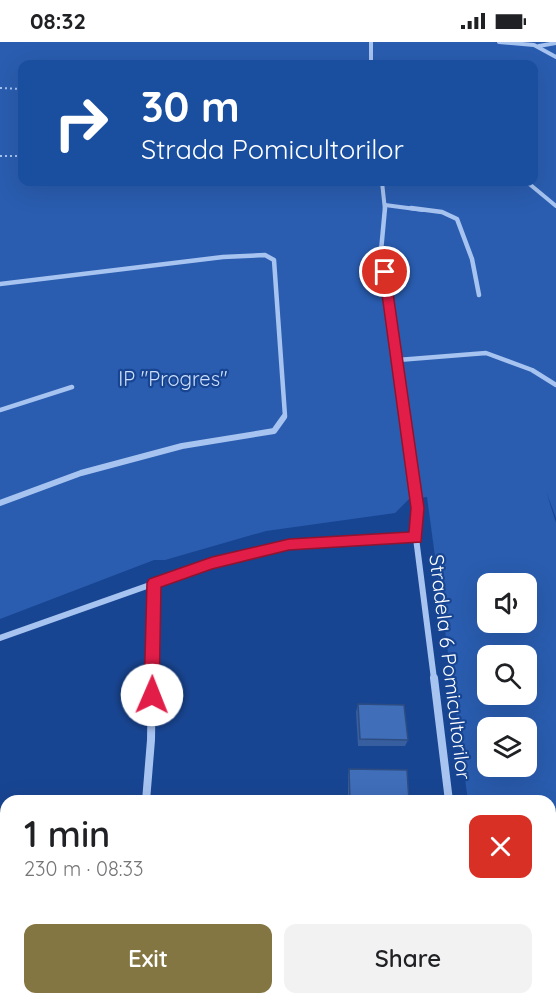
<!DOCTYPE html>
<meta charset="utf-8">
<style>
:root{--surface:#fff;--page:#f2f2f2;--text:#202124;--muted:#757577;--accent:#847642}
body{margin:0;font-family:Quicksand,sans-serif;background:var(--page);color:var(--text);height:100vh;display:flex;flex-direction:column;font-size:22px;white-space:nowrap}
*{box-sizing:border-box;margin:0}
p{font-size:20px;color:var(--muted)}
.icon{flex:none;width:33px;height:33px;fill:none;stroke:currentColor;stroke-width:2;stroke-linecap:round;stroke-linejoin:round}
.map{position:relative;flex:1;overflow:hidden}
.side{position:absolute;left:0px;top:753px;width:556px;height:210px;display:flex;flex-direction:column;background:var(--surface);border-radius:18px 18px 0 0;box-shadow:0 6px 24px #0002}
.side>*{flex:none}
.guide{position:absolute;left:18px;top:18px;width:520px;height:126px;border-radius:12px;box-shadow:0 6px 24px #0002;background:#1a4fa0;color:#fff;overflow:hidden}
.tools{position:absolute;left:477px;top:531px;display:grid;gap:12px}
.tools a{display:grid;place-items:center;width:60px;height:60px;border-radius:12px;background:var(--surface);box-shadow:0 6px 24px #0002;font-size:30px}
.pin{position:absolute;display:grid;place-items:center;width:51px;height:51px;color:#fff;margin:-26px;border:3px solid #fff;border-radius:50%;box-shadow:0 2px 6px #0007}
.me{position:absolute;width:66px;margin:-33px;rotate:1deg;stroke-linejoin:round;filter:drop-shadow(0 0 4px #0008)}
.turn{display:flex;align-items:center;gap:21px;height:126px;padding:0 24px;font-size:27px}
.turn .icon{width:78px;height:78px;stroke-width:2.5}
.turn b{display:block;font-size:42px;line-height:51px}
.round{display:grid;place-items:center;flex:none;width:63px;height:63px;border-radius:12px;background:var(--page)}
.overview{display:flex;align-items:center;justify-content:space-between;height:102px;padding:0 24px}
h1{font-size:36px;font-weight:600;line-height:45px}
.primary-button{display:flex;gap:12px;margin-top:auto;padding:12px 24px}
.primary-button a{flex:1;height:69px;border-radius:12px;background:var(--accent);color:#fff;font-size:24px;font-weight:600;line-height:69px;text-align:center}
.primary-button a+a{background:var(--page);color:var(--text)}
.status{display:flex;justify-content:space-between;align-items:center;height:42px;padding:0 30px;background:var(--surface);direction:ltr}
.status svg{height:16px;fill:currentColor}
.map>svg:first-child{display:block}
</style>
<div class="status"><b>08:32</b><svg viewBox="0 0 49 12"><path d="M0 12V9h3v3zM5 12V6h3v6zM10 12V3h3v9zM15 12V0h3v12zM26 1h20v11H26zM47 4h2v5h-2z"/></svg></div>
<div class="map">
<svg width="556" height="963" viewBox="0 0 556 963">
<rect width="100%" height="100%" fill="#184592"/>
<path fill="#2a5db0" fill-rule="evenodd" d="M0 0H556V476L546 449 556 481V963H495L494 957H550V759H468L427 455 409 457 395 471 266 489 165 518H154L0 577ZM22 22H534V140H22ZM488 542H526V580H488ZM488 614H526V652H488ZM488 686H526V724H488Z"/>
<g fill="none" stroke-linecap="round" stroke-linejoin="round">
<g stroke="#a7c3f0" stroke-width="2" stroke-dasharray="2 3" stroke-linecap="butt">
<polyline points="0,46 22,47"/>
<polyline points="0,114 22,114"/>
</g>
<g stroke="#a7c3f0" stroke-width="4">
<polyline points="371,0 371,22"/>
<polyline points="499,0 534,3 556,15"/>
<polyline points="539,4 556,1"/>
<polyline points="382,140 385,168"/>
<polyline points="527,140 556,164"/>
<polyline points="385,163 423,168"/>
</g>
<g stroke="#a7c3f0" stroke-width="4.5">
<polyline points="385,166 381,209 404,376"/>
<polyline points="411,166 442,170 457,177 472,217 479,253"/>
<polyline points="0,242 223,215 265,213 274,218 285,374 283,376"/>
<polyline points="398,318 486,311 532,328 556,343"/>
<polyline points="0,368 72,345"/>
</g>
<g stroke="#a7c3f0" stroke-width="6">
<polyline points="404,375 417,466 416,496 434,637"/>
<polyline points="0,461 81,431 182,404 274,389 284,375"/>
<polyline points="0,596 212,521 289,503 416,496"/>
<polyline points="152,637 154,541"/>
</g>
<g stroke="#a7c3f0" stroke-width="8">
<polyline points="434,636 449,759"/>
<polyline points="146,759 151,698 152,636"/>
<polyline points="130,957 130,963"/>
<polyline points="475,957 476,963"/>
</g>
</g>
<g fill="#375f9f">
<polygon points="358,662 408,698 405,704 358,704 356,670"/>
<polygon points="349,727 409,759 348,759 348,733"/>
<polygon points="373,957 431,957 432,963 374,963"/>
</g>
<g fill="#406eb9" stroke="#2d4d82" stroke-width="1.5">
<polygon points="358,662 404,663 408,698 360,697"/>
<polygon points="349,727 407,728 409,759 350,759"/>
<polygon points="376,957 431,957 432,963 376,963"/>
</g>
<polygon fill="#e11d48" stroke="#92132f" stroke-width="1.5" points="385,227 390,230 424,466 421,500 289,508 212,527 161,545 159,653 157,659 152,661 146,659 144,653 147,541 149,537 212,515 289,497 409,490 411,466 379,230"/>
<g text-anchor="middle" stroke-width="4.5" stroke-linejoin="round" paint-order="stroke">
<g font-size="20" fill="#cddffb" stroke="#184592">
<text x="173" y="344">IP "Progres"</text>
</g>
<g font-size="20" fill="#fff" stroke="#184592">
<text transform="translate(450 625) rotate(83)" y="7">Stradela 6 Pomicultorilor</text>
</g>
</g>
</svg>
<div class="tools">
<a><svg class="icon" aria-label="sound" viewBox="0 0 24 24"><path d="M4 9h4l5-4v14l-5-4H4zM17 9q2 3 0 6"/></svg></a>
<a><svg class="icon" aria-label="search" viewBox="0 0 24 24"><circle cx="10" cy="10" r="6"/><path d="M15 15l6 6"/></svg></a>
<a><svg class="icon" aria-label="layers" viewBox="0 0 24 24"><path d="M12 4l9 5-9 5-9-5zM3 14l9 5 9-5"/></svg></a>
</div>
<div class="pin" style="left:385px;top:230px;background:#d93025"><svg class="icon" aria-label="arrive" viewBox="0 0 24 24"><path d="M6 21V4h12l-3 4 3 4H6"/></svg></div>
<svg class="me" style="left:152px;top:653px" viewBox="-20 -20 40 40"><circle r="19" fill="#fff"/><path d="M0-13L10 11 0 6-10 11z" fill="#e11d48"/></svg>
<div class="guide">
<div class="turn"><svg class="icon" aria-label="right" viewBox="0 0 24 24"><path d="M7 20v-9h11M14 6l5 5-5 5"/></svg><div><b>30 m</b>Strada Pomicultorilor</div></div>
</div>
<section class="side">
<div class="overview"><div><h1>1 min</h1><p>230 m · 08:33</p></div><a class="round" style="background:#d93025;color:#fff"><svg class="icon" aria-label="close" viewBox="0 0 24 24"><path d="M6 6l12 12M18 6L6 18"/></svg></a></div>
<div class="primary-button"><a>Exit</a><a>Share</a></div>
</section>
</div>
